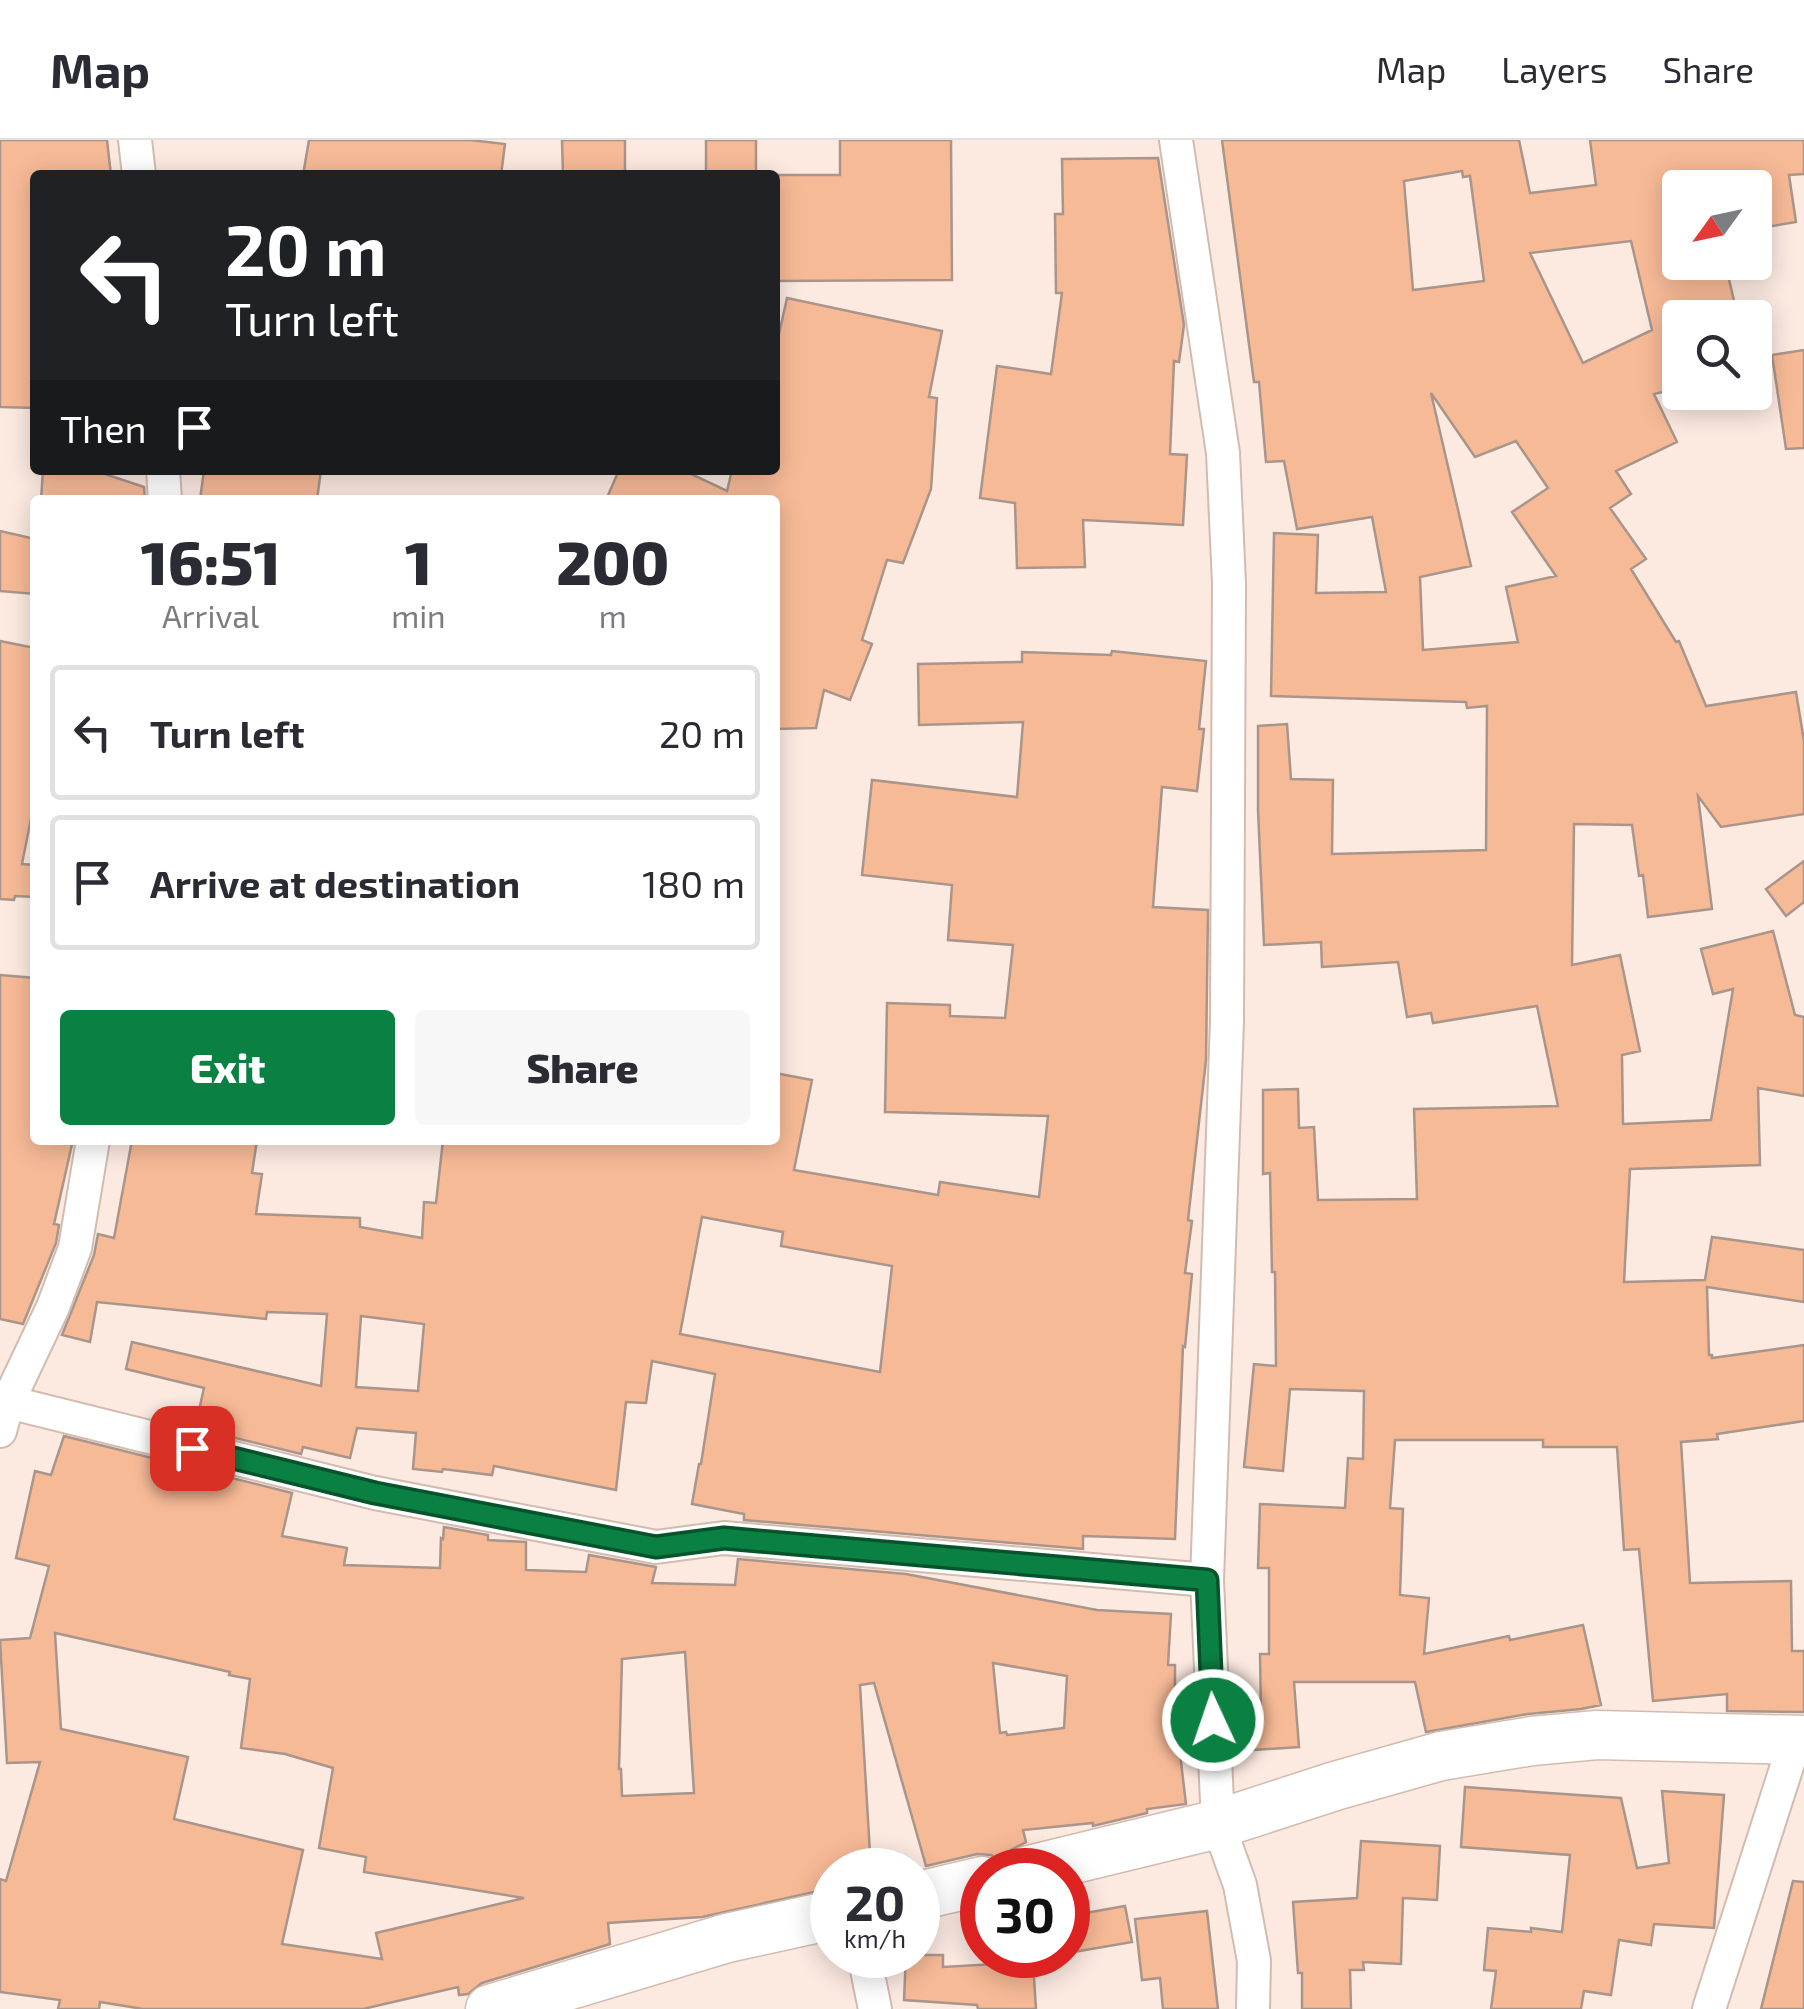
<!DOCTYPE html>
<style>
:root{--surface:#fff;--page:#f7f7f7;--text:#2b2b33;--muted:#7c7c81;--line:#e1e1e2;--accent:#0b8043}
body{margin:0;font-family:"Exo 2",sans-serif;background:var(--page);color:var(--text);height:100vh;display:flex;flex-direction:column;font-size:38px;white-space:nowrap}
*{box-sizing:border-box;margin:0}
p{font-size:32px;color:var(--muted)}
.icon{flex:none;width:55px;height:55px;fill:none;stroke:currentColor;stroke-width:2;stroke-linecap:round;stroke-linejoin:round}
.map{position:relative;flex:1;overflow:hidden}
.side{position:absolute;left:30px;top:355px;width:750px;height:650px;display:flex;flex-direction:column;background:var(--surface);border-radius:10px;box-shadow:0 5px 25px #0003}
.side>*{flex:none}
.banner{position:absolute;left:30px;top:30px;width:750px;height:305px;border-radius:10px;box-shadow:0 5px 25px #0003;background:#202124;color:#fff;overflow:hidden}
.needle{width:65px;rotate:237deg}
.controls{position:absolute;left:1662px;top:30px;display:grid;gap:20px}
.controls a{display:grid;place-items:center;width:110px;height:110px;border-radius:10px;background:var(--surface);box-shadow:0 5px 25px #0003;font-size:50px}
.speed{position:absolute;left:810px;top:1708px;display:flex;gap:20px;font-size:50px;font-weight:700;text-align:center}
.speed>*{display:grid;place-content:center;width:130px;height:130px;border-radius:50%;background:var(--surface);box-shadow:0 5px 25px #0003;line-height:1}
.speed small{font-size:25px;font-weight:400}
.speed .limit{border:15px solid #d22;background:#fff;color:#111}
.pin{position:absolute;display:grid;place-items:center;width:85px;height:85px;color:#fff;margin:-42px;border-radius:20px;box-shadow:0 5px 15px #0006}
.me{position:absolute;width:110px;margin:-55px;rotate:357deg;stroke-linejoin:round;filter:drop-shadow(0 0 8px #0008)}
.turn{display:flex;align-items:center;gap:35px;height:210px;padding:0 30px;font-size:45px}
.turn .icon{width:130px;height:130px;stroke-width:2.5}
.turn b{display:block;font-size:70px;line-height:85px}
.then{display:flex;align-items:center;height:95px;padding:0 30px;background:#0003;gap:20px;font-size:38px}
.eta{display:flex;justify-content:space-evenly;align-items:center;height:170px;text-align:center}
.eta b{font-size:60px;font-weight:800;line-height:70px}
.primary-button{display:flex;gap:20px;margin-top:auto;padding:20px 30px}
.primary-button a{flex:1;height:115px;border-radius:10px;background:var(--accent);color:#fff;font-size:40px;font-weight:800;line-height:115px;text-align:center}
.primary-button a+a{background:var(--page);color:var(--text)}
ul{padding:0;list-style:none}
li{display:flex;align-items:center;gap:30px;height:135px;margin:0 20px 15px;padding:0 10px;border:5px solid var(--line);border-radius:10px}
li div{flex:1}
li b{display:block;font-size:38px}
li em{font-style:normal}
header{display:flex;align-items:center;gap:60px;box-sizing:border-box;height:140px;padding:0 50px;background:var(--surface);border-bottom:2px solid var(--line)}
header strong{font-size:48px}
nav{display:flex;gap:55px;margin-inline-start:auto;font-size:35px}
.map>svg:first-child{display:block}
</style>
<header>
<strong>Map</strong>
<nav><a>Map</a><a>Layers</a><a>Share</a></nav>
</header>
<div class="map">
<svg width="1804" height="1869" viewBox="0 0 1804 1869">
<rect width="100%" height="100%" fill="#fceae1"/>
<g fill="#f7ba97" stroke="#aa958a" stroke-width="2.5" fill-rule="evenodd">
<polygon points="0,0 107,0 111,35 35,35 35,268 0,267"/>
<polygon points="309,0 470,0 505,4 501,35 303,35"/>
<polygon points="562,0 625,0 625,35 563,35"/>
<rect x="706" y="0" width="50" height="35"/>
<polygon points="840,0 951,0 952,140 775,141 775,35 840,35"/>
<path d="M1222 0H1519L1530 53 1596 45 1590 0H1804V34L1789 35 1796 82 1755 89V48H1680V122H1725L1738 178H1680V259L1668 260 1666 251 1654 254 1677 302 1616 331 1631 354 1610 368 1646 419 1631 429 1676 502 1679 501 1706 566 1796 552 1804 601V674L1721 687 1698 656 1712 769 1648 777 1643 735 1639 736 1632 685 1574 684 1572 825 1620 815 1640 911 1622 915 1623 984 1711 980 1733 849 1713 854 1701 809 1773 791 1795 875 1804 877V956L1758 948 1760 1025 1630 1029 1624 1142 1705 1140 1712 1097 1804 1110V1162L1707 1147 1709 1215H1712V1218L1804 1205V1281L1717 1294 1718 1299 1681 1302 1690 1443 1791 1441 1792 1511H1804V1572L1727 1571V1554L1653 1561 1639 1409 1624 1410 1617 1307H1543V1300H1395L1390 1368 1403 1369 1400 1455 1429 1458 1424 1514 1509 1496 1510 1500 1583 1485 1601 1565 1581 1569 1528 1574 1426 1592 1415 1542H1294L1299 1607 1253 1610 1250 1576H1261L1260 1514H1269V1428H1258L1260 1364 1345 1368 1348 1318 1363 1319 1364 1251 1290 1249 1283 1331 1244 1327 1254 1224 1276 1226 1275 1132H1272L1270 1033 1263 1034V950L1298 949 1299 988 1314 987 1318 1060 1417 1059 1414 969 1558 966 1537 866 1433 883 1431 873 1407 877 1398 822 1322 827 1321 802 1264 805 1258 670V586L1287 584 1291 639 1333 640 1332 714 1486 710 1487 566 1467 568 1466 562 1271 556 1274 393 1318 395 1316 453 1386 452 1372 377 1297 389 1284 321 1266 322 1259 242H1254ZM1462 31 1463 37 1470 36 1484 141 1413 150 1404 41ZM1631 101 1652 190 1583 223 1530 113ZM1431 253 1475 317 1516 301 1548 348 1512 372 1556 436 1506 447 1518 502 1423 510 1420 437 1471 426Z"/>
<polygon points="1158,18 1184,185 1179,222 1174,221 1170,314 1187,315 1183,385 1083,380 1085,427 1017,428 1015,363 980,358 997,226 1051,234 1062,153 1056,153 1055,74 1063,74 1062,19"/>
<polygon points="787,158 942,191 929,257 937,258 931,349 903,423 887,420 862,500 872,504 850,560 824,550 816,588 775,589 775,360 606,360 619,330 683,330 727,351 732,330 775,330 775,212"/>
<polygon points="1804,210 1804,308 1786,309 1772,215"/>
<polygon points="43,330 93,330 144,347 145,360 41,360"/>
<polygon points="204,330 321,330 317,360 200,360"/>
<polygon points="0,391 35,399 35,454 0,451"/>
<polygon points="0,501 35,508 35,658 22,724 35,725 35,757 15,756 14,760 0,759"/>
<path d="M1112 511 1206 521 1199 589H1204L1197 651 1162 647 1153 767 1208 770 1206 920 1188 1080 1192 1081 1185 1133 1192 1134 1185 1207 1183 1206 1175 1399 1083 1396V1409L744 1380V1374L692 1364 699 1324H701L715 1234 652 1221 646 1263 626 1262 616 1350 494 1326 492 1335 443 1329 442 1332 413 1329 416 1293 357 1288 350 1318 303 1307 301 1314 195 1288 204 1248 126 1229 132 1202 321 1246 327 1174 267 1172 266 1179 97 1162 90 1202 62 1195 94 1115 98 1094 114 1098 132 1000H257L252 1033 262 1034 256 1074 360 1078V1087L422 1098 424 1062 436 1063 443 1000H775V933L812 940 794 1030 938 1055 940 1042 1039 1057 1048 976 885 972 887 863 950 865V876L1005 878 1013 805 948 800 952 745 862 735 872 640 1017 657 1023 582 919 585 918 524 1022 522V512L1111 515ZM702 1077 783 1092 781 1106 892 1126 880 1232 680 1194ZM361 1176 424 1184 418 1251 356 1247Z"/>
<polygon points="1804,721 1804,762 1786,776 1766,749"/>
<polygon points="0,835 35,838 35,1000 73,1000 54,1084 59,1085 56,1103 23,1184 0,1179"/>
<path d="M64 1296 292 1353 282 1396 347 1408 344 1425 440 1428 441 1398 443 1399 444 1387 488 1395V1400L526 1402V1430L586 1432 589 1415 656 1427 652 1443 735 1445 738 1419 906 1434 1097 1470 1171 1474 1168 1525H1175V1571L1186 1664 1147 1669V1673L1093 1686V1683L1023 1690 1026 1702 1011 1710 1003 1723 991 1715 977 1714 926 1726 874 1543 860 1545 871 1730H832V1748L702 1777 608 1783 610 1804 482 1843 468 1854 459 1855 458 1847 363 1869H143L100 1862 99 1869H58L60 1860 0 1852V1739L6 1741 40 1622 7 1623 0 1500 30 1498 49 1426 16 1418 35 1331 51 1335ZM55 1493 230 1532 229 1535 250 1539 241 1608 285 1614 333 1628 319 1708 366 1717 364 1732 524 1758 376 1793 382 1819 282 1804 303 1710 174 1679 188 1617 61 1589ZM685 1512 694 1653 622 1656 621 1629H619L622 1519ZM993 1523 1067 1536 1064 1588 1007 1595 1006 1592 1000 1593Z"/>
<polygon points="1465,1647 1621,1658 1637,1728 1669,1723 1662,1651 1724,1655 1714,1788 1654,1784 1651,1805 1619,1800 1611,1855 1584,1851 1581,1869 1491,1869 1496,1831 1484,1830 1488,1788 1531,1792 1531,1788 1562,1792 1570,1715 1461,1707"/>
<polygon points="1361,1701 1440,1706 1437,1760 1403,1758 1401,1824 1363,1822 1364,1830 1350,1830 1351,1869 1302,1869 1302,1833 1298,1833 1293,1762 1357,1758"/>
<polygon points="1793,1741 1804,1742 1804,1869 1761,1869"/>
<polygon points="1125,1766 1132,1802 1068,1813 1068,1776"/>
<polygon points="1207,1771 1218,1869 1163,1869 1160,1838 1142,1840 1135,1779"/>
<polygon points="906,1815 943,1815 943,1827 1033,1822 1036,1869 978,1869 977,1865 904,1860"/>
</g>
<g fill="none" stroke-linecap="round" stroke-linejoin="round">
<g stroke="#d1bcb0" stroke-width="36">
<g id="street">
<polyline points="135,0 139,35"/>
<polyline points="1176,0 1223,313 1229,443 1227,881 1207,1440 1218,1684 1240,1745 1254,1821 1253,1869"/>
<polyline points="163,330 165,360"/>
<polyline points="0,1260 375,1353 656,1407 724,1398 1207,1440"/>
<polyline points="0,1291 8,1262 53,1167 75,1108 93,1000"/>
<polyline points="864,1815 875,1869"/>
<polyline points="1709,1869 1795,1601"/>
</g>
</g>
<g stroke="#d1bcb0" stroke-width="51">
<g id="secondary">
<polyline points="1029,1730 1218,1684 1335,1646 1441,1616 1532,1601 1597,1595 1804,1600"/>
<polyline points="918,1756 982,1741"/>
<polyline points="490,1869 727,1798 832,1775"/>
</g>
</g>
<use href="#street" stroke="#fff" stroke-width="32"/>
<use href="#secondary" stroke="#fff" stroke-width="48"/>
</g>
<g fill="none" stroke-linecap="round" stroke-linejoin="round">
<g stroke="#07532c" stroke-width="25">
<polyline id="route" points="192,1308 375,1353 656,1407 724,1398 1207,1440 1213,1580"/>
</g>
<use href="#route" stroke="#0b8043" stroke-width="18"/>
</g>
</svg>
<div class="controls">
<a><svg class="needle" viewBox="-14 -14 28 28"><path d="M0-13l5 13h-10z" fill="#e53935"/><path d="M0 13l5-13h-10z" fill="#7c7c81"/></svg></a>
<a><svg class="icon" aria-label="search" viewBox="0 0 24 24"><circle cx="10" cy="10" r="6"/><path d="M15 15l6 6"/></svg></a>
</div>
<div class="speed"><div>20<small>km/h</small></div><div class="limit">30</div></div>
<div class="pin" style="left:192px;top:1308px;background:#d93025"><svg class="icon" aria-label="arrive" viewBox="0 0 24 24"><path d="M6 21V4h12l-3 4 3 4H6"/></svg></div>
<svg class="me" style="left:1213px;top:1580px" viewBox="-20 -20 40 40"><circle r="17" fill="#0b8043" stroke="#fff" stroke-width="3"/><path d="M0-11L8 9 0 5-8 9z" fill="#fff"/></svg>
<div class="banner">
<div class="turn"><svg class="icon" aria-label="left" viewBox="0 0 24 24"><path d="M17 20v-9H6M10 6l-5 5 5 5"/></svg><div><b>20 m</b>Turn left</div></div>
<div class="then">Then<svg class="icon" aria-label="arrive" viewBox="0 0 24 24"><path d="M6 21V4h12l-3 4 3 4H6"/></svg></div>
</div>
<section class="side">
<div class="eta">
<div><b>16:51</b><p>Arrival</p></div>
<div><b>1</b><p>min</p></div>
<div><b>200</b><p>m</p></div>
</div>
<ul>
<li><svg class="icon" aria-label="left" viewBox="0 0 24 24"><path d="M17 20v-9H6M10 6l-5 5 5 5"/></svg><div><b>Turn left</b></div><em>20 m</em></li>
<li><svg class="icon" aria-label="arrive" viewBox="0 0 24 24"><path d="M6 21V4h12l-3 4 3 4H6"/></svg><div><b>Arrive at destination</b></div><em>180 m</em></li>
</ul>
<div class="primary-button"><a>Exit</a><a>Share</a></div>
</section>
</div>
